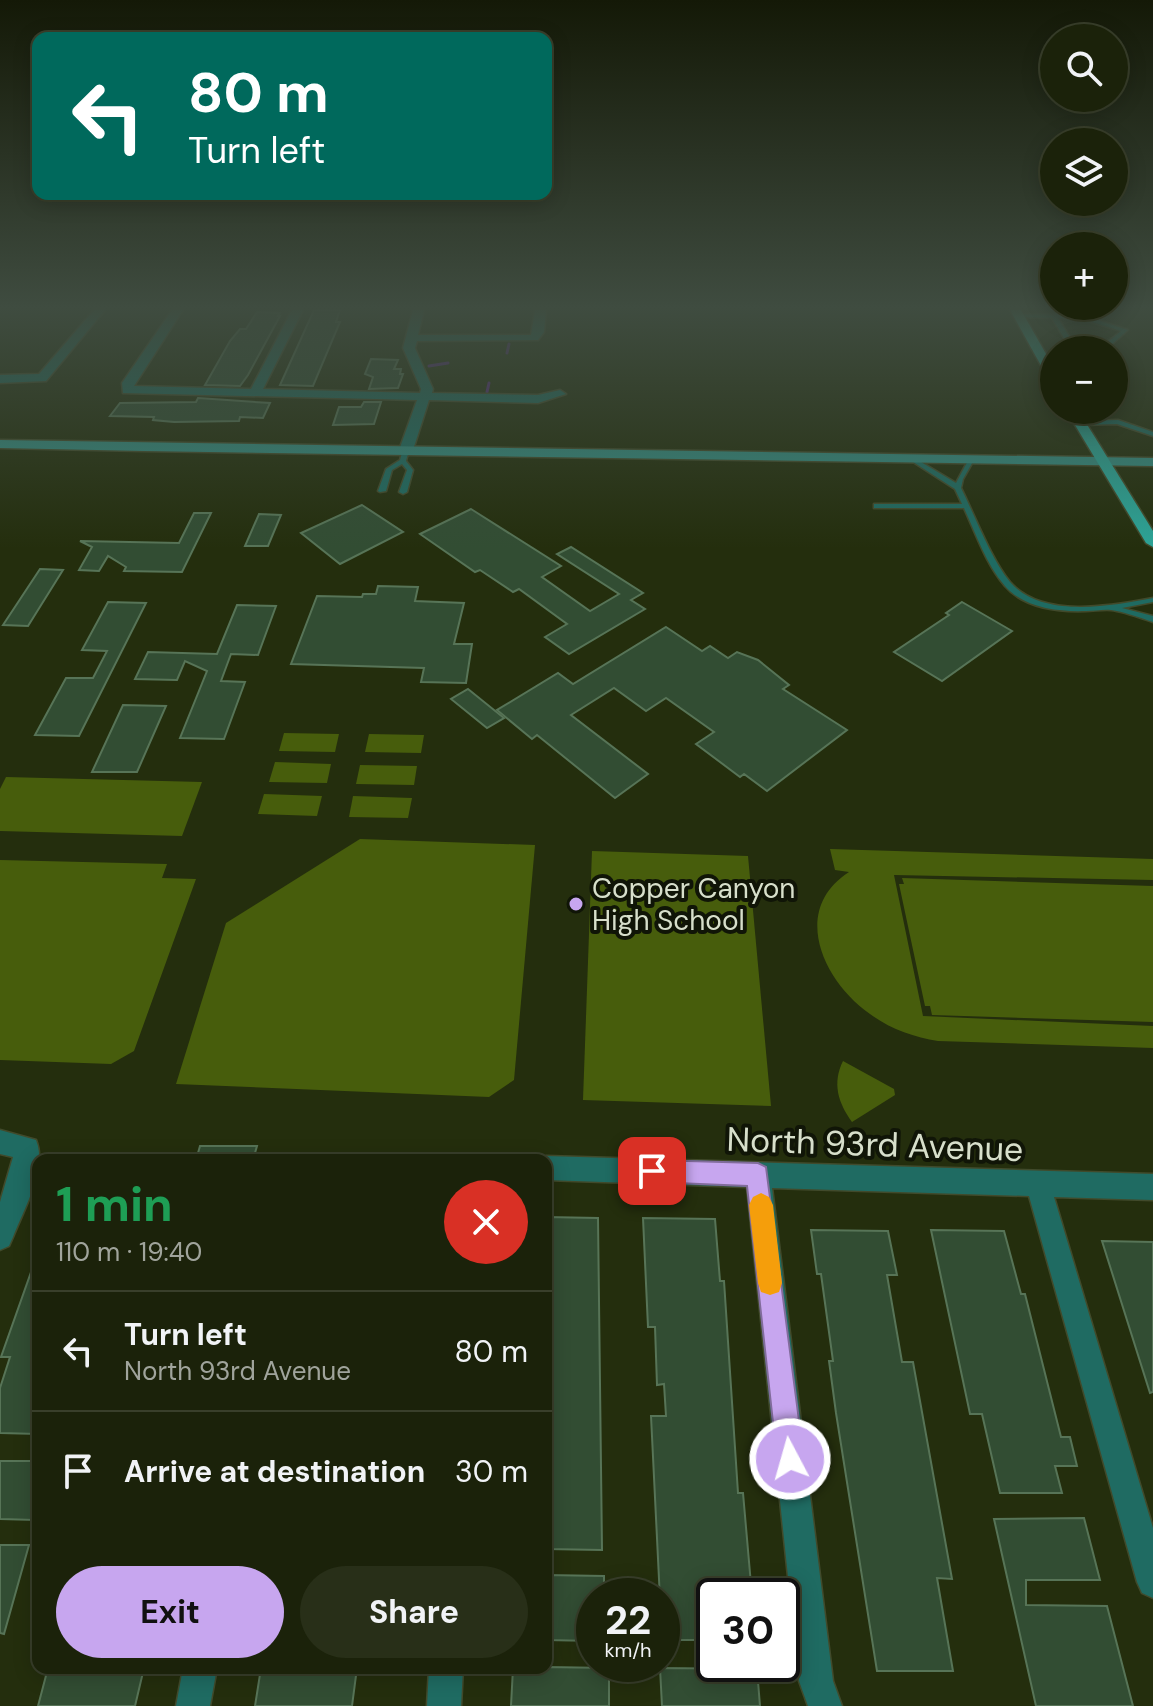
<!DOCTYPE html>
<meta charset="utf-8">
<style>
:root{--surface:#1b220a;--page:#282f18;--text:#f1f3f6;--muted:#a0a49c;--line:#393f2b;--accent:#c7a6ef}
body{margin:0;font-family:"DM Sans",sans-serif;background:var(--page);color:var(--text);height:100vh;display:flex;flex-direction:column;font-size:30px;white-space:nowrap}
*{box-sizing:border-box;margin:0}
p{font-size:26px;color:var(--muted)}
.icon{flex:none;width:44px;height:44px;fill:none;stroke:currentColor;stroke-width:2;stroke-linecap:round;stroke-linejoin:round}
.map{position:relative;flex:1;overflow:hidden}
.side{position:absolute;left:32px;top:1154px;width:520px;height:520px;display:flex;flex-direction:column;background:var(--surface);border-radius:16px;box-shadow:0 4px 20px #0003,0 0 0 2px var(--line)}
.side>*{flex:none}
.top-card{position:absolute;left:32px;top:32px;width:520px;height:168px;border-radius:16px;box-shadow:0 4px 20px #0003,0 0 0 2px var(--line);background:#00695c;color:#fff;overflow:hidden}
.fabs{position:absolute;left:1040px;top:24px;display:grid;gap:16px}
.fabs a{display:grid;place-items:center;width:88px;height:88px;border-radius:50%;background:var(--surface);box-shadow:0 4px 20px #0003,0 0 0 2px var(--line);font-size:40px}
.speed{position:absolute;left:576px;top:1578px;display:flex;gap:16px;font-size:40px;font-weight:700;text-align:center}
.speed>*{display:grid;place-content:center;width:104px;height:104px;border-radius:50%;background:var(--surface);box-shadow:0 4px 20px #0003,0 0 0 2px var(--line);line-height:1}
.speed small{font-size:20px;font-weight:400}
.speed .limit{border:4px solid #111;border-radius:12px;background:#fff;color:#111}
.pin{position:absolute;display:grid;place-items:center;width:68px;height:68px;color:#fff;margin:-34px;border-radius:16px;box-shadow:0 4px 12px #0006}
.me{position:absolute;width:88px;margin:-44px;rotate:354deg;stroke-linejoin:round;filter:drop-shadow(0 0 6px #0008)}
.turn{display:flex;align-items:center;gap:28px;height:168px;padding:0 24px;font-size:36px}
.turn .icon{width:104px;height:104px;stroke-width:2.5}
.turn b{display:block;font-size:56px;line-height:68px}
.round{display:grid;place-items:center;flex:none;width:84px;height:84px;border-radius:42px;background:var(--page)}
.summary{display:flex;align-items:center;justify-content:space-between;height:136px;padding:0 24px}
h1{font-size:48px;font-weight:700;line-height:60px;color:#1e9e55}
.action{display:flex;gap:16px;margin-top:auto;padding:16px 24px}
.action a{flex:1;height:92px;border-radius:48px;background:var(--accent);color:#111;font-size:32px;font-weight:700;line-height:92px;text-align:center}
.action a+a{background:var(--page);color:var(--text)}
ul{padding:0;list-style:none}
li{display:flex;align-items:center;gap:24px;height:120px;padding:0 24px;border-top:2px solid var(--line)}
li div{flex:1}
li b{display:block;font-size:30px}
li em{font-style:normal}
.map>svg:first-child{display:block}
</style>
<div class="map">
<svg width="1153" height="1706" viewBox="0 0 1153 1706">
<rect width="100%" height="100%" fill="#242e0d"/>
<g fill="#475d0c">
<polygon points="284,733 339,734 335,752 279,751"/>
<polygon points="369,734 424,735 421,753 365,752"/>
<polygon points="275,762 331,764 327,783 269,782"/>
<polygon points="360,765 417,766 414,785 356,784"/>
<polygon points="6,777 202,782 182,836 0,831 0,789"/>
<polygon points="264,794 322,796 317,816 258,814"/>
<polygon points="353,796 412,798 408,818 349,817"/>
<polygon points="360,839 535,845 514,1080 489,1097 176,1084 226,923"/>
<path d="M830 849 1153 859V880L894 875 923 1016 1153 1026V1048L938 1041C914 1037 890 1029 870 1014 823 981 790 910 849 872L835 870Z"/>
<polygon points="592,851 748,856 771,1106 583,1100"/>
<polygon points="0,860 167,864 162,878 196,879 134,1051 111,1064 0,1060"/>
<polygon points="902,878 1153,886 1153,1022 932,1015 930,1006 925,1006 899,884 904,884"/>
<path d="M843 1061 894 1089 895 1095 852 1122C838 1103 832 1083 843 1061Z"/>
</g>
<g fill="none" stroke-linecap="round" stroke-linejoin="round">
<g stroke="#572981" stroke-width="3">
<polyline points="507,353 509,344"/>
<polyline points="429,366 448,363"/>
<polyline points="487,392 489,383"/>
</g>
</g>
<g fill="#324d33" stroke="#577457" stroke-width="2">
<polygon points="314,310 340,310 336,322 340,322 313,386 280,385"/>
<polygon points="257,312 280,313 278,316 280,316 248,375 240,386 205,385 230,341 240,329 246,329"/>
<polygon points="371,359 398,360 394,369 401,369 400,374 403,374 398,388 369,389 373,377 365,374"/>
<polygon points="198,398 270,403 263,418 240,417 239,421 174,422 153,420 154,417 110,416 120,403 196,402"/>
<polygon points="364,402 381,402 374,424 333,425 339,407 361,407"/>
<polygon points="362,505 403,532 340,564 301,533"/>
<polygon points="471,509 561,566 542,577 590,611 619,594 557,554 571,547 643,593 631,600 645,609 569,654 545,637 567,624 519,589 513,592 480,570 475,572 420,534"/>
<polygon points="194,513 211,513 182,572 124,571 126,567 108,556 99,571 79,570 92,547 80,541 179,543"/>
<polygon points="259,514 281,515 268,546 245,546"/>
<polygon points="40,569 63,570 28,626 3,625"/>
<polygon points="378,586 418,587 415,601 464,603 454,644 472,644 466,683 421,682 424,668 291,664 317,596 362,597 363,594 376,594"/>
<polygon points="108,602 146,603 79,736 35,735 66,678 93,678 107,651 82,650"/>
<polygon points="962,602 1012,631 942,681 894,652 949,615 946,613"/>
<polygon points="237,605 276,606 258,655 231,654 221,681 245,682 224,739 180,738 207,671 185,661 177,680 135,679 148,652 217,654"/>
<polygon points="666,627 702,651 710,646 728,658 737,652 758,660 789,685 783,689 847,730 767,791 744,774 740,777 696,744 714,732 666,698 646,711 614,688 571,715 648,774 615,798 537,735 532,739 497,710 558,673 573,684"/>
<polygon points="468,689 504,718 487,728 451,699"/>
<polygon points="123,705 166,706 137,772 92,772"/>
<polygon points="200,1146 257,1146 253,1160 196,1160"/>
<polygon points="546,1217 598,1218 602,1550 546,1549"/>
<polygon points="643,1218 715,1219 720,1281 724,1281 738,1493 743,1493 752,1596 714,1596 714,1640 662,1640 651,1416 666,1416 664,1384 657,1385 655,1327 648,1327"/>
<polygon points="811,1230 888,1231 897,1275 887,1275 902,1362 913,1362 952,1579 937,1578 953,1671 877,1671 836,1413 829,1361 833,1361 821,1274 817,1274"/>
<polygon points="931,1230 1004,1231 1021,1294 1025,1294 1061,1437 1070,1437 1077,1466 1055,1466 1062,1493 1000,1493 982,1414 970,1414"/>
<polygon points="1102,1241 1153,1242 1153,1392 1150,1393"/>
<polygon points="36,1258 38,1434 0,1433 0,1388 10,1357 1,1357"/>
<polygon points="0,1461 38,1461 35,1520 0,1519"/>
<polygon points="1084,1518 1100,1580 1026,1580 1026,1605 1107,1606 1133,1706 1036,1706 994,1519"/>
<polygon points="0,1545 29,1545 4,1634 0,1633"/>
<polygon points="546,1575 604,1576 604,1596 594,1596 594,1641 546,1640"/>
<polygon points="546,1667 609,1668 609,1706 511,1706 513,1668"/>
<polygon points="48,1668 144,1668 135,1706 38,1706"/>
<polygon points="261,1668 357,1668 352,1706 255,1706"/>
<polygon points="660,1668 757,1669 760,1706 662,1706"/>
</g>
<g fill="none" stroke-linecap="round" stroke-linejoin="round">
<g stroke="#414a2b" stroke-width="3">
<g id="service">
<path d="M1019 314 1082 315 1128 330 1111 345H1070L1067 343 1052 318 1017 317 1016 316ZM1058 318 1082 319 1121 331 1108 342 1072 341Z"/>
<polygon points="1118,420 1153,432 1153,436 1117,424 1079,425 1076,423 1079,421"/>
<polygon points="405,451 408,453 406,461 413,470 407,492 403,494 399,492 407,470 402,464 392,470 386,491 380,492 378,491 386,469 400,460 402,453"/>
<path d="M907 456H911L956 483 970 457H974L975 458 963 479 961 488C975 516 991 559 1010 582 1042 619 1111 606 1153 598V602L1122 608 1153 616V622C1141 618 1122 611 1111 610 1104 609 1094 611 1086 611 1058 612 1024 608 1005 586 986 564 976 534 964 508H874V504H962L955 489 907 458Z"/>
</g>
</g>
<g stroke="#414a2b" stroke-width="3">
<g id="minor">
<polygon points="94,310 105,310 46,381 0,383 0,375 39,374"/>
<polygon points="172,310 183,310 134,386 251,389 292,310 303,310 263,389 420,393 421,389 403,348 413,310 424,310 418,335 531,335 535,310 546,310 544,332 538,340 417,341 415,348 433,389 432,393 538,395 560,390 566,394 538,403 429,400 412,453 405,457 398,453 417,400 123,393 122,383"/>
<path d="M0 1130 36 1140C48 1168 23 1211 13 1237L9 1246 0 1250V1202L13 1157 0 1154Z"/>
<polygon points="546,1156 1153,1174 1153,1200 1054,1197 1153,1528 1153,1598 1142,1593 1137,1582 1029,1196 772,1188 833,1681 842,1706 808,1706 799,1681 747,1187 546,1180 546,1160 537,1160"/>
<polygon points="183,1668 217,1668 210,1706 176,1706"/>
<polygon points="429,1668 463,1668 461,1706 427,1706"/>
</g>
</g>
<g stroke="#414a2b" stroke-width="3">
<polygon id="secondary" points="0,440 1153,458 1153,466 144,451 0,448"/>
</g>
<g stroke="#414a2b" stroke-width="3">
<g id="primary">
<polygon points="1010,310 1021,310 1054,368 1054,382 1048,378"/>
<polygon points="1066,410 1078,410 1153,531 1153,547 1146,543"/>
</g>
</g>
<use href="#service" fill="#1f6b62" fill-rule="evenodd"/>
<use href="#minor" fill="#1f6b62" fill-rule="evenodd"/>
<use href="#secondary" fill="#348a80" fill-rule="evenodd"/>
<use href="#primary" fill="#2ca497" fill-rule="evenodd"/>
</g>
<linearGradient id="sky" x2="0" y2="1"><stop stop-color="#141907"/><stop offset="0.56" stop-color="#3f4c40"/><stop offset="1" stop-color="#3f4c40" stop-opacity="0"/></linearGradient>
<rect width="1153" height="549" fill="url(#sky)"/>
<polygon fill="#c7a6ef" stroke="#816c9b" stroke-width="2" points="652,1160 758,1163 766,1167 804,1459 800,1469 790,1473 781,1469 777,1459 747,1186 652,1182 644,1179 641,1171 644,1163"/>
<polygon fill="#f59e0b" points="761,1193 769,1197 773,1205 782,1283 779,1292 770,1295 761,1292 758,1283 749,1205 753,1197"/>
<circle fill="#c7a6ef" stroke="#101507" stroke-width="3" cx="576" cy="904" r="8"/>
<g text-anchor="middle" stroke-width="8" stroke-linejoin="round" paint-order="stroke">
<g font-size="28" fill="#d7dfcb" stroke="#101507" text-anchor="start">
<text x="592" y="898">Copper Canyon<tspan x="592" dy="32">High School</tspan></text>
</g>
<g font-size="34" fill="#d7dfcb" stroke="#101507">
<text transform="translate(875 1144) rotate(2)" y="12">North 93rd Avenue</text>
</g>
</g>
</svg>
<div class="fabs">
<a><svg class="icon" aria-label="search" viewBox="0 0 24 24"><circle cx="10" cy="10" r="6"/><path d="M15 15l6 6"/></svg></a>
<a><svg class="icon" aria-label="layers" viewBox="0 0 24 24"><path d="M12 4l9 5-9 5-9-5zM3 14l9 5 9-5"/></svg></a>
<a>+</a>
<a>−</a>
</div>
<div class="speed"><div>22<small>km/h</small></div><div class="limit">30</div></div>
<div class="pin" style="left:652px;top:1171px;background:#d93025"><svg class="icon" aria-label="arrive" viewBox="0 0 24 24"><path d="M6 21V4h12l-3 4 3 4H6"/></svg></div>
<svg class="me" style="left:790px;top:1459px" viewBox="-20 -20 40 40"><circle r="17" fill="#c7a6ef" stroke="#fff" stroke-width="3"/><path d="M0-11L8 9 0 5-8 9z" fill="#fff"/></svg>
<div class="top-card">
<div class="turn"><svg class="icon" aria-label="left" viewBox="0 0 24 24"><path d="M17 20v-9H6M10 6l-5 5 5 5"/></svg><div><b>80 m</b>Turn left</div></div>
</div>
<section class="side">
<div class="summary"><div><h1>1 min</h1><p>110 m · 19:40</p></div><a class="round" style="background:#d93025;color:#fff"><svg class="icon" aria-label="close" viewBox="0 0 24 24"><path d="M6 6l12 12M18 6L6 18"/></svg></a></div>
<ul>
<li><svg class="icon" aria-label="left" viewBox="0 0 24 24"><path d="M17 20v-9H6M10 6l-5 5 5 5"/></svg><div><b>Turn left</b><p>North 93rd Avenue</p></div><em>80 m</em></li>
<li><svg class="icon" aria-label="arrive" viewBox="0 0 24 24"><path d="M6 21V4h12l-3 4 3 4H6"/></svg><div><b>Arrive at destination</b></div><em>30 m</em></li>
</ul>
<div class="action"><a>Exit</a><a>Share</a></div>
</section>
</div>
